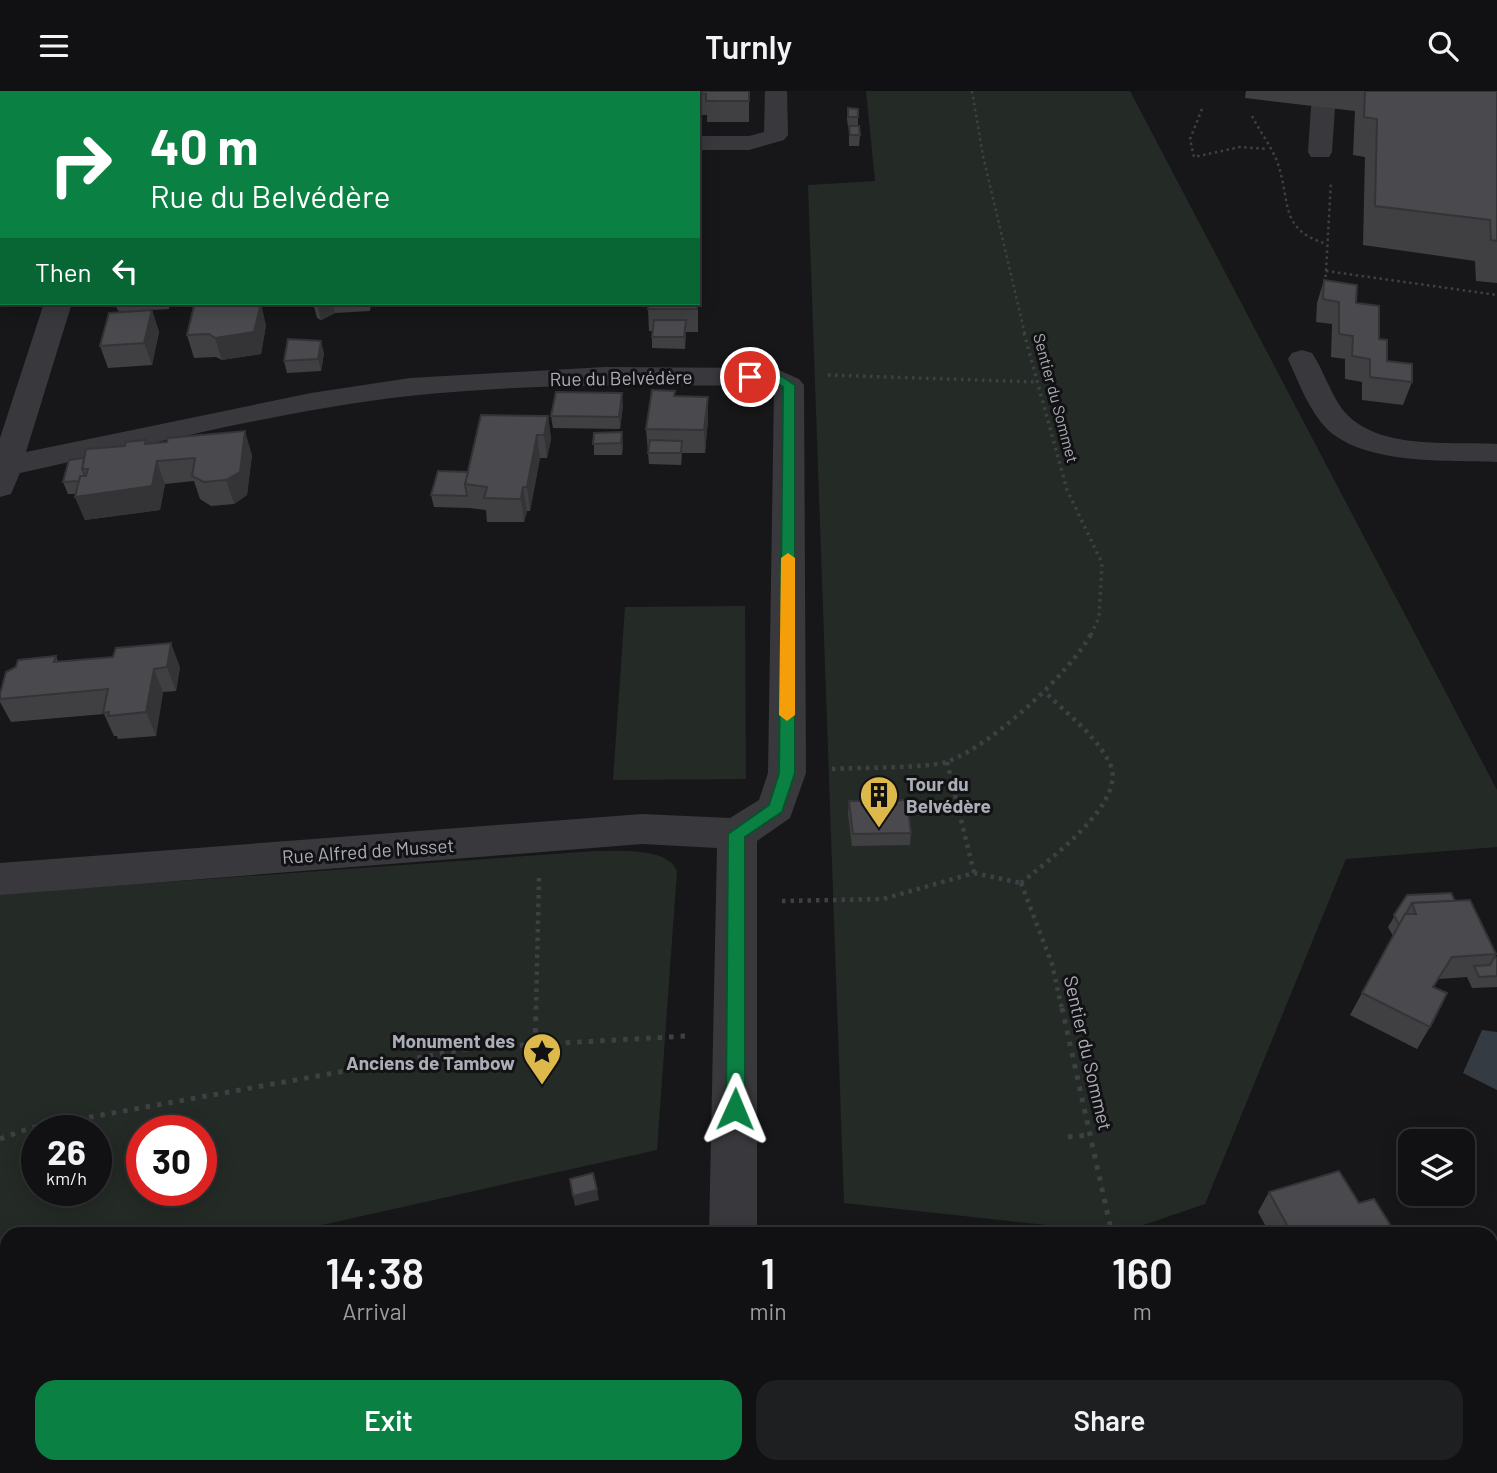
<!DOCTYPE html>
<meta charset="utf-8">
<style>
:root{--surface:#111113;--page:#1e1f21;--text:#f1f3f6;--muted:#9c9da0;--line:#303133;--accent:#0b8043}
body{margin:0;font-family:Barlow,sans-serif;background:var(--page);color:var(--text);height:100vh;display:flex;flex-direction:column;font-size:26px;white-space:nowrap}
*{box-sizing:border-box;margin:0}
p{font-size:23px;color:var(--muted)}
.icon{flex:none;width:38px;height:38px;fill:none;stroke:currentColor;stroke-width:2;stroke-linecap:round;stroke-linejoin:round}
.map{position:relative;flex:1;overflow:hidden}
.panel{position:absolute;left:0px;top:1136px;width:1498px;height:247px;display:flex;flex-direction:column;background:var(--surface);border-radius:21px 21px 0 0;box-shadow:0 4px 18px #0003,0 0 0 2px var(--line)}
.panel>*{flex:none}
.hud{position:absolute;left:0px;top:0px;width:700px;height:214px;box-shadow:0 4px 18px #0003,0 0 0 2px var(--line);background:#0b8043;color:#fff;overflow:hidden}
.fabs{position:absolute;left:1398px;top:1038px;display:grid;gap:14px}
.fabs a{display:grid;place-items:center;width:77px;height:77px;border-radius:14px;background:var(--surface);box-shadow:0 4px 18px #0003,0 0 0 2px var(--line);font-size:35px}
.speed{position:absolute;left:21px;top:1024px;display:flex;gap:14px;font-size:35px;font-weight:700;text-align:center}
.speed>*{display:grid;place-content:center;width:91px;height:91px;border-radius:50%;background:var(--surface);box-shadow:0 4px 18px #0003,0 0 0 2px var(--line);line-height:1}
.speed small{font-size:18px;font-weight:400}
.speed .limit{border:10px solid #d22;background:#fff;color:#111}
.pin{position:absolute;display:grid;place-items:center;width:60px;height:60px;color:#fff;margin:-30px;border:4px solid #fff;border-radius:50%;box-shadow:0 2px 7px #0007}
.me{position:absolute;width:77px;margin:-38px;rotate:1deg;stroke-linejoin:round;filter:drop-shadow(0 0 5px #0008)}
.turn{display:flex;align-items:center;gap:24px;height:147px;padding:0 35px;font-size:32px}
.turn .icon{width:91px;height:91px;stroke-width:2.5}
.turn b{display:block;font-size:49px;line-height:60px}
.then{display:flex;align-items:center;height:66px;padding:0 35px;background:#0003;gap:14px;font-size:26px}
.eta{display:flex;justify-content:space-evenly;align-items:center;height:119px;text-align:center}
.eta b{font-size:42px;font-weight:600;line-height:49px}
.cta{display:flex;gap:14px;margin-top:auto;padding:14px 35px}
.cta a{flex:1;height:80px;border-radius:21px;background:var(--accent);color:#fff;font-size:28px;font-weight:600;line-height:80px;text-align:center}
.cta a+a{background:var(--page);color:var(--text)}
header{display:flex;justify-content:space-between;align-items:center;height:91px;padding:0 35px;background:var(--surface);font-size:32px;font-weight:600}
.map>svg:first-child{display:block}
</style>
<header><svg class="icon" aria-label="menu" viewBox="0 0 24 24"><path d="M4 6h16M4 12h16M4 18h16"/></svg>Turnly<svg class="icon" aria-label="search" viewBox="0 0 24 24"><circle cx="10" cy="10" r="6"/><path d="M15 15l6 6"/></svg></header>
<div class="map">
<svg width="1497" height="1382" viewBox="0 0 1497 1382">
<rect width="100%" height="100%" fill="#171719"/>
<g fill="#242a25" fill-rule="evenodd">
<polygon points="866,0 1130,0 1497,699 1497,756 1346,768 1205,1113 1120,1142 844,1112 808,94 875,90"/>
<polygon points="745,515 746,688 613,689 625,516"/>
<path d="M595 760C617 761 667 755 677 780L657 1059 322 1134 253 1143H7V1173L0 1174V803ZM37 1040H96V1099H37ZM142 1040H201V1099H142Z"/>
</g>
<polygon fill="#343b42" points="1482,939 1497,941 1497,999 1463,982"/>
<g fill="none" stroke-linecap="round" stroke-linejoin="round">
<g stroke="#3f4044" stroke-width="2.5" stroke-dasharray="2.5 3.5" stroke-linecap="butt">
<polyline points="972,0 983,65 1025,243"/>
<polyline points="1202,18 1190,48 1194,66 1240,56 1268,58"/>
<path d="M1252 25C1260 41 1272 56 1278 73 1291 112 1279 139 1327 153"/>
<polyline points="1326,180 1331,90"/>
<polyline points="1325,192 1326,180 1497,204"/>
</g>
<g stroke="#3f4044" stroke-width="3.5" stroke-dasharray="2.5 4.5" stroke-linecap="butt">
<polyline points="1024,242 1067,399 1102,472 1099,526 1091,544"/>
<polyline points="828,284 1036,291"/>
</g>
<g stroke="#3f4044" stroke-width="4.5" stroke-dasharray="3.5 5" stroke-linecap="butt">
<polyline points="947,671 974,782"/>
<path d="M832 678C858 676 929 678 949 670 993 653 1069 583 1091 543"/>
<polyline points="1021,792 1052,873 1062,918"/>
<path d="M1021 792C1047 770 1128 712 1110 673 1097 645 1067 623 1045 601"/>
<polyline points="782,810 883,808 974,782 1021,792"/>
<polyline points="536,918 539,786"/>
</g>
<g stroke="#3f4044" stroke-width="5" stroke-dasharray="4.5 7" stroke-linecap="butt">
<polyline points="1062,917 1112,1143"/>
<polyline points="535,953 536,917"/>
<polyline points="1068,1046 1090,1044"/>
<polyline points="0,1048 30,1037 472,957 687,945"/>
<polyline points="1175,1376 1177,1382"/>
</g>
<g fill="#39393d" fill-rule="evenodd">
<rect x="114" y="0" width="22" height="2"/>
<polygon points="765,0 787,0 788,44 784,49 749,59 698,59 698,45 749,45 764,41"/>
<polygon points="1323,9 1331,11 1335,16 1332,61 1329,66 1311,66 1308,61 1311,16 1315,11"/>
<path d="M44 212H72L26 361 311 302 410 287 605 276 774 277 799 288 804 294 806 682 790 727 757 750V1143H709L717 757 642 753 0 804V772L642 723 730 727 759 709 768 682 774 298 768 295C649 294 528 292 409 305 278 320 149 354 20 382L11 403 0 406V347Z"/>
<path d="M1302 259 1312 262C1324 280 1330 302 1343 319 1376 360 1450 350 1497 353V371C1448 369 1366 374 1328 339 1309 320 1299 292 1288 268L1292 262Z"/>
<rect x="704" y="1376" width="54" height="6"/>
</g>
</g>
<g fill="#404043">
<polygon points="287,0 414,0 414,2 288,2"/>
<polygon points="698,0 749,0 749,31 707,31 707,24 698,24"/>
<polygon points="1246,0 1497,0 1497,192 1476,190 1475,170 1363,154 1365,66 1353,64 1355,20 1245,7"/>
<polygon points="848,17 858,26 858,35 860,44 859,55 849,55 849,36 848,36 847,28"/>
<polygon points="2,99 2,144 0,144 0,121"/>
<polygon points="698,170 701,192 700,205 698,205"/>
<polygon points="1324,189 1356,212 1379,248 1387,270 1412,291 1403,314 1362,309 1362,291 1345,288 1345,268 1331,266 1332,233 1316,231 1317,212"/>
<polygon points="114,212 170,212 169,218 152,219 159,241 152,274 108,277 100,255 119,221"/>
<polygon points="313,212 371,212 370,220 335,222 321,229 317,227"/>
<polygon points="537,212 554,212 554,214 538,215"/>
<polygon points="698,212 698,241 686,241 685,258 652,257 652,240 649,240 648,218"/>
<polygon points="266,234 261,263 222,269 216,266 194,267 187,244"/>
<polygon points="324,262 321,280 287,282 284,270"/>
<polygon points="675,300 675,305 708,329 705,362 682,362 681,374 649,373 646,338"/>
<polygon points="623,314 620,338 553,337 551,325"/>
<polygon points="548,325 551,348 547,367 540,367 530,420 527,420 524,431 487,431 486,419 469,417 434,416 431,404 468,381"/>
<polygon points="594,342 623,353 622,364 594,364"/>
<polygon points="148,353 252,364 247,404 234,413 211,415 200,408 194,390 165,393 160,419 85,429 75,406 76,403 68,403 63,391 84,367"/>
<polygon points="56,565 58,571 113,566 180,576 176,600 163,601 156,645 118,648 117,645 114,645 104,623 11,631 0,611 0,603"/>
<polygon points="849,710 911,742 910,754 852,755 848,722"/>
<polygon points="1407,804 1455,810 1496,863 1495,865 1497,868 1497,896 1472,897 1467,886 1439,888 1434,896 1430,936 1417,958 1350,924 1393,845 1388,836"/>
<polygon points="1269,1101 1359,1112 1396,1143 1270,1143 1258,1121"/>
</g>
<g fill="#343437">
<polygon points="700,170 701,192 700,205 699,182"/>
<polygon points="261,212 266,234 261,263 222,269 215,247"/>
<polygon points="317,212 332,212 335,222 321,229"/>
<polygon points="152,219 159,241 152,274 144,252"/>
<polygon points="686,229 686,240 685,258 684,246"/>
<polygon points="321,250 324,262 321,280 318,268"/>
<polygon points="622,302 623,314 620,338 619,326"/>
<polygon points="708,306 708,329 705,362 704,339"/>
<polygon points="548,325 551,348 547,367 544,344"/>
<polygon points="245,340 252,364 247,404 234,413 226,389"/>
<polygon points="622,341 623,353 622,364 621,352"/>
<polygon points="537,344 540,367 530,420 527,396"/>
<polygon points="682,350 682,362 681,374 681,362"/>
<polygon points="157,370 165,393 160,419 85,429 75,406"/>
<polygon points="523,396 527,420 524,431 521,408"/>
<polygon points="171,552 180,576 176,600 167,576"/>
<polygon points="154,578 163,601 156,645 146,621"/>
<polygon points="597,1099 599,1109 575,1115 573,1105"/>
<polygon points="89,1376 97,1376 103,1382 87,1382"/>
</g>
<g fill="#4a4a4e" stroke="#343437" stroke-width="2">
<polygon points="9,0 55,0 54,2 9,2"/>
<polygon points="304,0 337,0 336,2 303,2"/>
<polygon points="389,0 410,0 409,2 388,2"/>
<rect x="621" y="0" width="46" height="2"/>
<polygon points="698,0 749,0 749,10 706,10 706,3 698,3"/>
<polygon points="1365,0 1497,0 1497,150 1491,149 1490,129 1375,115 1377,28 1364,26"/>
<polygon points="848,17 858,18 858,26 848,26"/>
<polygon points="849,35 859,35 860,44 850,44"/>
<rect x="0" y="99" width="2" height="22"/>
<polygon points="698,170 700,170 699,182 698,182"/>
<polygon points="1324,189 1357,194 1356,212 1379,215 1379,248 1387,249 1387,270 1412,273 1412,291 1370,286 1370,268 1352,265 1353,245 1339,243 1339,211 1323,208"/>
<polygon points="261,212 254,241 215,247 209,243 187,244 194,215"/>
<polygon points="649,212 697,212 697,218 648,218"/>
<polygon points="152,219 144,252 100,255 109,222"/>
<polygon points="654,229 686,229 684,246 652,246"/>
<polygon points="288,248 321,250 318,268 284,270"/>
<polygon points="652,299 675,300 674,305 708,306 704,339 646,338"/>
<polygon points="556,301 622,302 619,326 551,325"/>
<polygon points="481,324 548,325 544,344 537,344 527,396 523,396 521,408 484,407 487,396 465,393"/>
<polygon points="245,340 240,381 226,389 204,391 192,385 195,367 157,370 152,395 75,406 80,385 86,385 88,378 82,378 86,358 125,355 126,351 146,349 145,353 167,351 168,347"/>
<polygon points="622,341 621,352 593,353 594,342"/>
<polygon points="650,349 682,350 681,362 648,362"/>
<polygon points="84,367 82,378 85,385 80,385 79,390 63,391 69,369"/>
<polygon points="438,380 468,381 465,393 467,405 431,404"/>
<polygon points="171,552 167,576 154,578 146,621 108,625 109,621 103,622 108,598 0,608 0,603 6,581 16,576 18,569 56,565 54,571 113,566 116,557"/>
<polygon points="907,709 911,742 853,743 849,710"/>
<polygon points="1451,802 1455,810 1412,812 1399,834 1394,824 1407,804"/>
<polygon points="1470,809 1496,863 1452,866 1433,896 1447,902 1430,936 1362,902 1405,823 1416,823 1412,812"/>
<polygon points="1495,865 1497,868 1497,885 1479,886 1474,875 1490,874"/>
<polygon points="1339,1080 1359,1112 1374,1108 1396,1143 1292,1143 1269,1101"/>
<polygon points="593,1082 597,1099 573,1105 570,1088"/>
<polygon points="7,1229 7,1376 89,1376 87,1382 0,1382 0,1262"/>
<polygon points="848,1376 929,1376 928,1382 847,1382"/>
</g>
<polygon fill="#0b8043" stroke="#07532c" stroke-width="2" points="750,282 778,283 795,294 795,682 782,721 745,746 745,1018 742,1024 735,1026 729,1024 726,1018 728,743 769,714 779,682 783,296 772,289 746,288 744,286"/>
<polygon fill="#f59e0b" points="788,462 795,467 795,624 787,630 779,624 781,467"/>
<defs>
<g id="building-pin" transform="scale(2.0125)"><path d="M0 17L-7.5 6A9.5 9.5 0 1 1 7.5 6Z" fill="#ddb84b" stroke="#121214"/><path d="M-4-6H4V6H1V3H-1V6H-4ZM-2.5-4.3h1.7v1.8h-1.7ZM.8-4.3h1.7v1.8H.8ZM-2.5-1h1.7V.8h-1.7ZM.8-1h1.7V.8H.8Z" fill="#111"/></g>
<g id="sight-pin" transform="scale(2.0125)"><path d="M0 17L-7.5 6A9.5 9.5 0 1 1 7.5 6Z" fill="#ddb84b" stroke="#121214"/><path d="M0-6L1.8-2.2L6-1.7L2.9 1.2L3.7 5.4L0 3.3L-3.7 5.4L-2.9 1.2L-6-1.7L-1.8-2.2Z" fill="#111"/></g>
</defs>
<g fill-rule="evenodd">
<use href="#building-pin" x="879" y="704"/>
<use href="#sight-pin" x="542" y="961"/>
</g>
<g text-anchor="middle" stroke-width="6" stroke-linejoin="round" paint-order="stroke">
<g font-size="16" fill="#abaeb7" stroke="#121214">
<text transform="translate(1056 307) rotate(75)" y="6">Sentier du Sommet</text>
</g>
<g font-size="19" fill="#abaeb7" stroke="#121214">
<text transform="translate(621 287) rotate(-1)" y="7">Rue du Belvédère</text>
<text transform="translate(368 760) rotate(-4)" y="7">Rue Alfred de Musset</text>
<text transform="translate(1088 962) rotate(77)" y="7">Sentier du Sommet</text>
</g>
<g font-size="19" font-weight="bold" fill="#abaeb7" stroke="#121214" text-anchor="start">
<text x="906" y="700">Tour du<tspan x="906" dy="22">Belvédère</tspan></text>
<text x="515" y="957" text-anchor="end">Monument des<tspan x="515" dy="22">Anciens de Tambow</tspan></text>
</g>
</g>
</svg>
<div class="fabs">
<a><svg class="icon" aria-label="layers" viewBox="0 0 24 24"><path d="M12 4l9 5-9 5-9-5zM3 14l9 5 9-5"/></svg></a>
</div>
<div class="speed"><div>26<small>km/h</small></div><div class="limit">30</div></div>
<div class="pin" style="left:750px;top:286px;background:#d93025"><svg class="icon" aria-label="arrive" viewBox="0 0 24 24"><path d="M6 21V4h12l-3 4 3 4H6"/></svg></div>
<svg class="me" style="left:735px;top:1018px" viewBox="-20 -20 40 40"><path d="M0-17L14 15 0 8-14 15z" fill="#0b8043" stroke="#fff" stroke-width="4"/></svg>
<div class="hud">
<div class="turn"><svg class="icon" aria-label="right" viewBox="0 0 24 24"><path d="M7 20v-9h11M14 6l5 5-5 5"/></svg><div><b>40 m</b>Rue du Belvédère</div></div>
<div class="then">Then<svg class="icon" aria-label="left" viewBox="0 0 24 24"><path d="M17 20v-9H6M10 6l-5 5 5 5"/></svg></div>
</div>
<section class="panel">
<div class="eta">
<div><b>14:38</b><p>Arrival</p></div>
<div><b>1</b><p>min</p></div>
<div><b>160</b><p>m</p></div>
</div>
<div class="cta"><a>Exit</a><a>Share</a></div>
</section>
</div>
